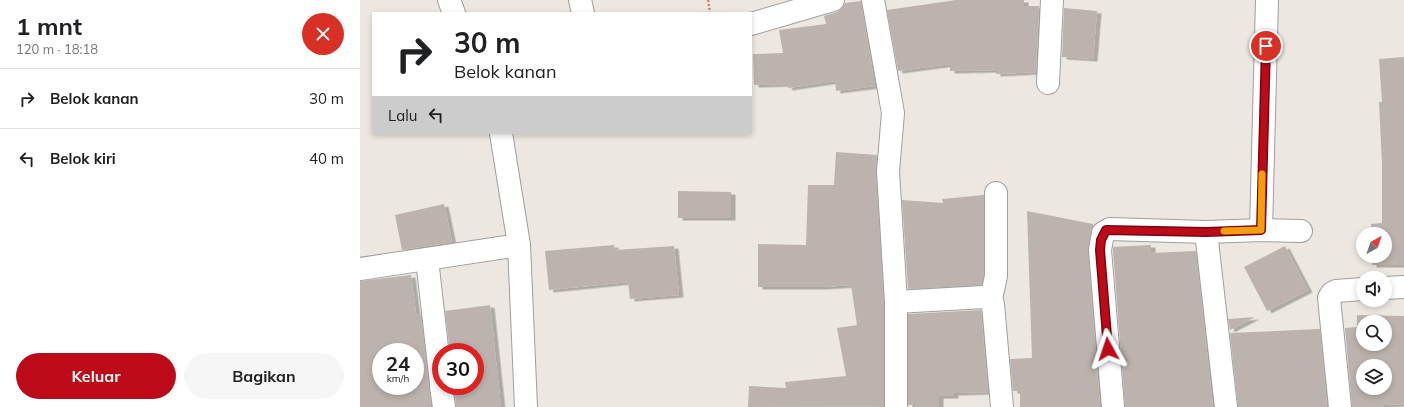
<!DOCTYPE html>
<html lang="id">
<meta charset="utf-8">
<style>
:root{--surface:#fff;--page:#f6f6f6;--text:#202124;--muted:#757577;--line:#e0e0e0;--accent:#bc0a19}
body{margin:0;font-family:Mulish,sans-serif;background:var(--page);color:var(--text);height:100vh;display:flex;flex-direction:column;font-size:15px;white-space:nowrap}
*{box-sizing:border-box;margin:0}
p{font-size:13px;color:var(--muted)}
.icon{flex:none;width:22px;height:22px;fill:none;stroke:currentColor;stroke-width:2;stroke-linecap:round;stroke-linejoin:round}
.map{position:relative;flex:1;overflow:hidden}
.side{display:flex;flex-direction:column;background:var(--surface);width:360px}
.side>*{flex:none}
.guide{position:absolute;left:12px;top:12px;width:380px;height:122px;border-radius:0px;box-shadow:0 2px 6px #0003;background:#fff;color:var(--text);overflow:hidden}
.needle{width:26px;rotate:40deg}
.fabs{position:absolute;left:996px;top:227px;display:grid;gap:8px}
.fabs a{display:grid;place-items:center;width:36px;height:36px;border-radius:50%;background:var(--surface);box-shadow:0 2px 6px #0003;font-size:20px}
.speed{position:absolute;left:12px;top:343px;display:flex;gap:8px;font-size:20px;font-weight:700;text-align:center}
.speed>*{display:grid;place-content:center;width:52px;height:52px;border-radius:50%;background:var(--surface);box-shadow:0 2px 6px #0003;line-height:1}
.speed small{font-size:10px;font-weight:400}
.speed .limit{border:6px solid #d22;background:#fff;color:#111}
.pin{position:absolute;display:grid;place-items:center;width:34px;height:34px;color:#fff;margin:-17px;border:2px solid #fff;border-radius:50%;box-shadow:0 1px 4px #0007}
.me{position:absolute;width:44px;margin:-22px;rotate:355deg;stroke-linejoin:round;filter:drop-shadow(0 0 3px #0008)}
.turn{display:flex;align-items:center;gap:14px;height:84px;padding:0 16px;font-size:18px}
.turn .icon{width:52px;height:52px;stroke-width:2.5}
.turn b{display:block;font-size:28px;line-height:34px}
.then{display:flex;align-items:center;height:38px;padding:0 16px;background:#0003;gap:8px;font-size:15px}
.round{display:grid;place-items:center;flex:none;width:42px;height:42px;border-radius:21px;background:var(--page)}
.summary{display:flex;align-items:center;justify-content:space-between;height:68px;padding:0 16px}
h1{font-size:24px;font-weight:700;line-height:30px}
.button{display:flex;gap:8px;margin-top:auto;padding:8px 16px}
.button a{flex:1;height:46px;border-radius:24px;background:var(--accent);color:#fff;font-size:16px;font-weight:700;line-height:46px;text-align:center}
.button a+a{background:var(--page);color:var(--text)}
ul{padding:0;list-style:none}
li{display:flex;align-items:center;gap:12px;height:60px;padding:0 16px;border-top:1px solid var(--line)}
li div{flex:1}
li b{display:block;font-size:15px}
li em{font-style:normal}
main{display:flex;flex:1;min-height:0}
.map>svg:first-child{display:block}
</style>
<main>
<section class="side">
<div class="summary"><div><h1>1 mnt</h1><p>120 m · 18:18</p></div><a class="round" style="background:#d93025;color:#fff"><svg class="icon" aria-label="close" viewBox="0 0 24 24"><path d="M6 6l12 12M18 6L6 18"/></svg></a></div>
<ul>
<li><svg class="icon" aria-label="right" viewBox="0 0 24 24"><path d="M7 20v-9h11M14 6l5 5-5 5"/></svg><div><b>Belok kanan</b></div><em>30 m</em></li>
<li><svg class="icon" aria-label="left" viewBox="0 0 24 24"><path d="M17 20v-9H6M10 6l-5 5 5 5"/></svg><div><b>Belok kiri</b></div><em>40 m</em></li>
</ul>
<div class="button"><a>Keluar</a><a>Bagikan</a></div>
</section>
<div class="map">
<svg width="1044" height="407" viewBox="0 0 1044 407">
<defs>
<filter id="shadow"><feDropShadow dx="4.5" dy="2.5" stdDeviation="0" flood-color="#0004"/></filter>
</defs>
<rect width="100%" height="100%" fill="#ece7e1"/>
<g fill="#bcb3ae" fill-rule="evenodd" filter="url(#shadow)">
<polygon points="596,0 664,0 664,6 679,6 676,72 636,74 636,70 590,71 590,64 538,71 527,10"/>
<polygon points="501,1 515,86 476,91 475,81 428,88 427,84 394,85 393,54 423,53 419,30 466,24 464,16 477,12 482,8 485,3"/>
<polygon points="704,8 737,11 733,59 702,57"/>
<polygon points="1044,57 1044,265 1012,265 1012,256 1025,256 1025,234 1011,234 1011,224 1022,223 1022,163 1019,102 1022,102 1019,59"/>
<polygon points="476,152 517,155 516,172 524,302 524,406 388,407 389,386 426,388 425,382 486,376 477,328 497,325 491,285 462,287 398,287 398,244 446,245 448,185 474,185"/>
<polygon points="318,191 371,192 371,218 318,218"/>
<polygon points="624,195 624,275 621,285 548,289 542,200 583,203 582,199"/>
<polygon points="84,204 92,242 42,250 35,215"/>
<polygon points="667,211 733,224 728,251 740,407 660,407 660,391 653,391 650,359 672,358"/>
<polygon points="254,245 255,250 314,246 319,295 270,299 268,282 189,290 185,251"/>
<polygon points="791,245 791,253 836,251 853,407 765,407 753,251 753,247"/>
<polygon points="925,246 948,290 907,311 884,267"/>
<path d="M51 275 56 314H61L71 407H0V281ZM21 352H55V386H21Z"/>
<polygon points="130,305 141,407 96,407 94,386 115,386 115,352 90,352 85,311"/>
<polygon points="621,310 628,392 594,393 594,396 579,396 579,407 555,407 555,405 548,405 548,314"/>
<path d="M997 315 1044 316V404L1023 405 1024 407H992L985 328 997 327ZM1003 322H1025V344H1003ZM1003 366H1025V388H1003Z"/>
<polygon points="895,317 870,330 868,319"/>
<polygon points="960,329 967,407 878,407 870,333"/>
</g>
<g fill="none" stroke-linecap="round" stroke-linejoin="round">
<g stroke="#9f9f9f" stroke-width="24">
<g id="street">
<polyline points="89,0 94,13"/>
<polyline points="220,0 223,13"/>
<polyline points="513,0 533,113 528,171 536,302 536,407"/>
<polyline points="391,24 473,0"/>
<polyline points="688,83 692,0"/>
<polyline points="901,230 907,0"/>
<polyline points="846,232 901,230 941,231"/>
<polyline points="159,245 166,407"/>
<polyline points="67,259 81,383"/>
<polyline points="0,269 159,245 141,133"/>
<polyline points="1025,288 1044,287"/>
<polyline points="631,299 636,276 636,193"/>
<polyline points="536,302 624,297 631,299 633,304 642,407"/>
<polyline points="81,386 84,407"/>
<polyline points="753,407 740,250 743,233 750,229 846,232 866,407"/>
<polyline points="980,407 969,298 972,293 976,291 1003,289"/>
</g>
</g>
<polyline stroke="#f26f6c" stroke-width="2.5" stroke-dasharray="2 2" stroke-linecap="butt" points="348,0 350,13"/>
<use href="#street" stroke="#fff" stroke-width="22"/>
</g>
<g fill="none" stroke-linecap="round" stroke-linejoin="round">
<g stroke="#7a0610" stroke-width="10">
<polyline id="route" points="748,349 740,250 741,240 746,230 846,232 901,230 906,46"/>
</g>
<use href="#route" stroke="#bc0a19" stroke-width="7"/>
<polyline stroke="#f59e0b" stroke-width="7" points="864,231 901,230 902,174"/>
</g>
</svg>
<div class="fabs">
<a><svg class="needle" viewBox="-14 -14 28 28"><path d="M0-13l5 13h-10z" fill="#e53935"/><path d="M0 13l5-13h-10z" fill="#757577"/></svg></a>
<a><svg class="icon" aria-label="sound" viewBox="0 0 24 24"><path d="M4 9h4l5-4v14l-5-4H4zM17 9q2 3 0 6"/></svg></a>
<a><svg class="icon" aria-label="search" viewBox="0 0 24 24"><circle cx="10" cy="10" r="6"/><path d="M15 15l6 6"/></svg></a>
<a><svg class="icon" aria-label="layers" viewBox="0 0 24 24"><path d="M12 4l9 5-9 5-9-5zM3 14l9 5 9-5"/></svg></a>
</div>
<div class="speed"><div>24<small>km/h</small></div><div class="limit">30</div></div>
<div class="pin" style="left:906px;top:46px;background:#d93025"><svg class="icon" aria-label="arrive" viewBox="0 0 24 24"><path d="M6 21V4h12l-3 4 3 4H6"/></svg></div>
<svg class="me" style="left:748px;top:349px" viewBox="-20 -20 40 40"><path d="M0-17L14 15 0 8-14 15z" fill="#bc0a19" stroke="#fff" stroke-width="4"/></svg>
<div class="guide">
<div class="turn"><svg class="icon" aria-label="right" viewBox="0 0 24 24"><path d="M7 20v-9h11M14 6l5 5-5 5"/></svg><div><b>30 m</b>Belok kanan</div></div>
<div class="then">Lalu<svg class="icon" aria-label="left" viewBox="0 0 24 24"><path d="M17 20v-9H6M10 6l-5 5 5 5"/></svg></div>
</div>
</div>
</main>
